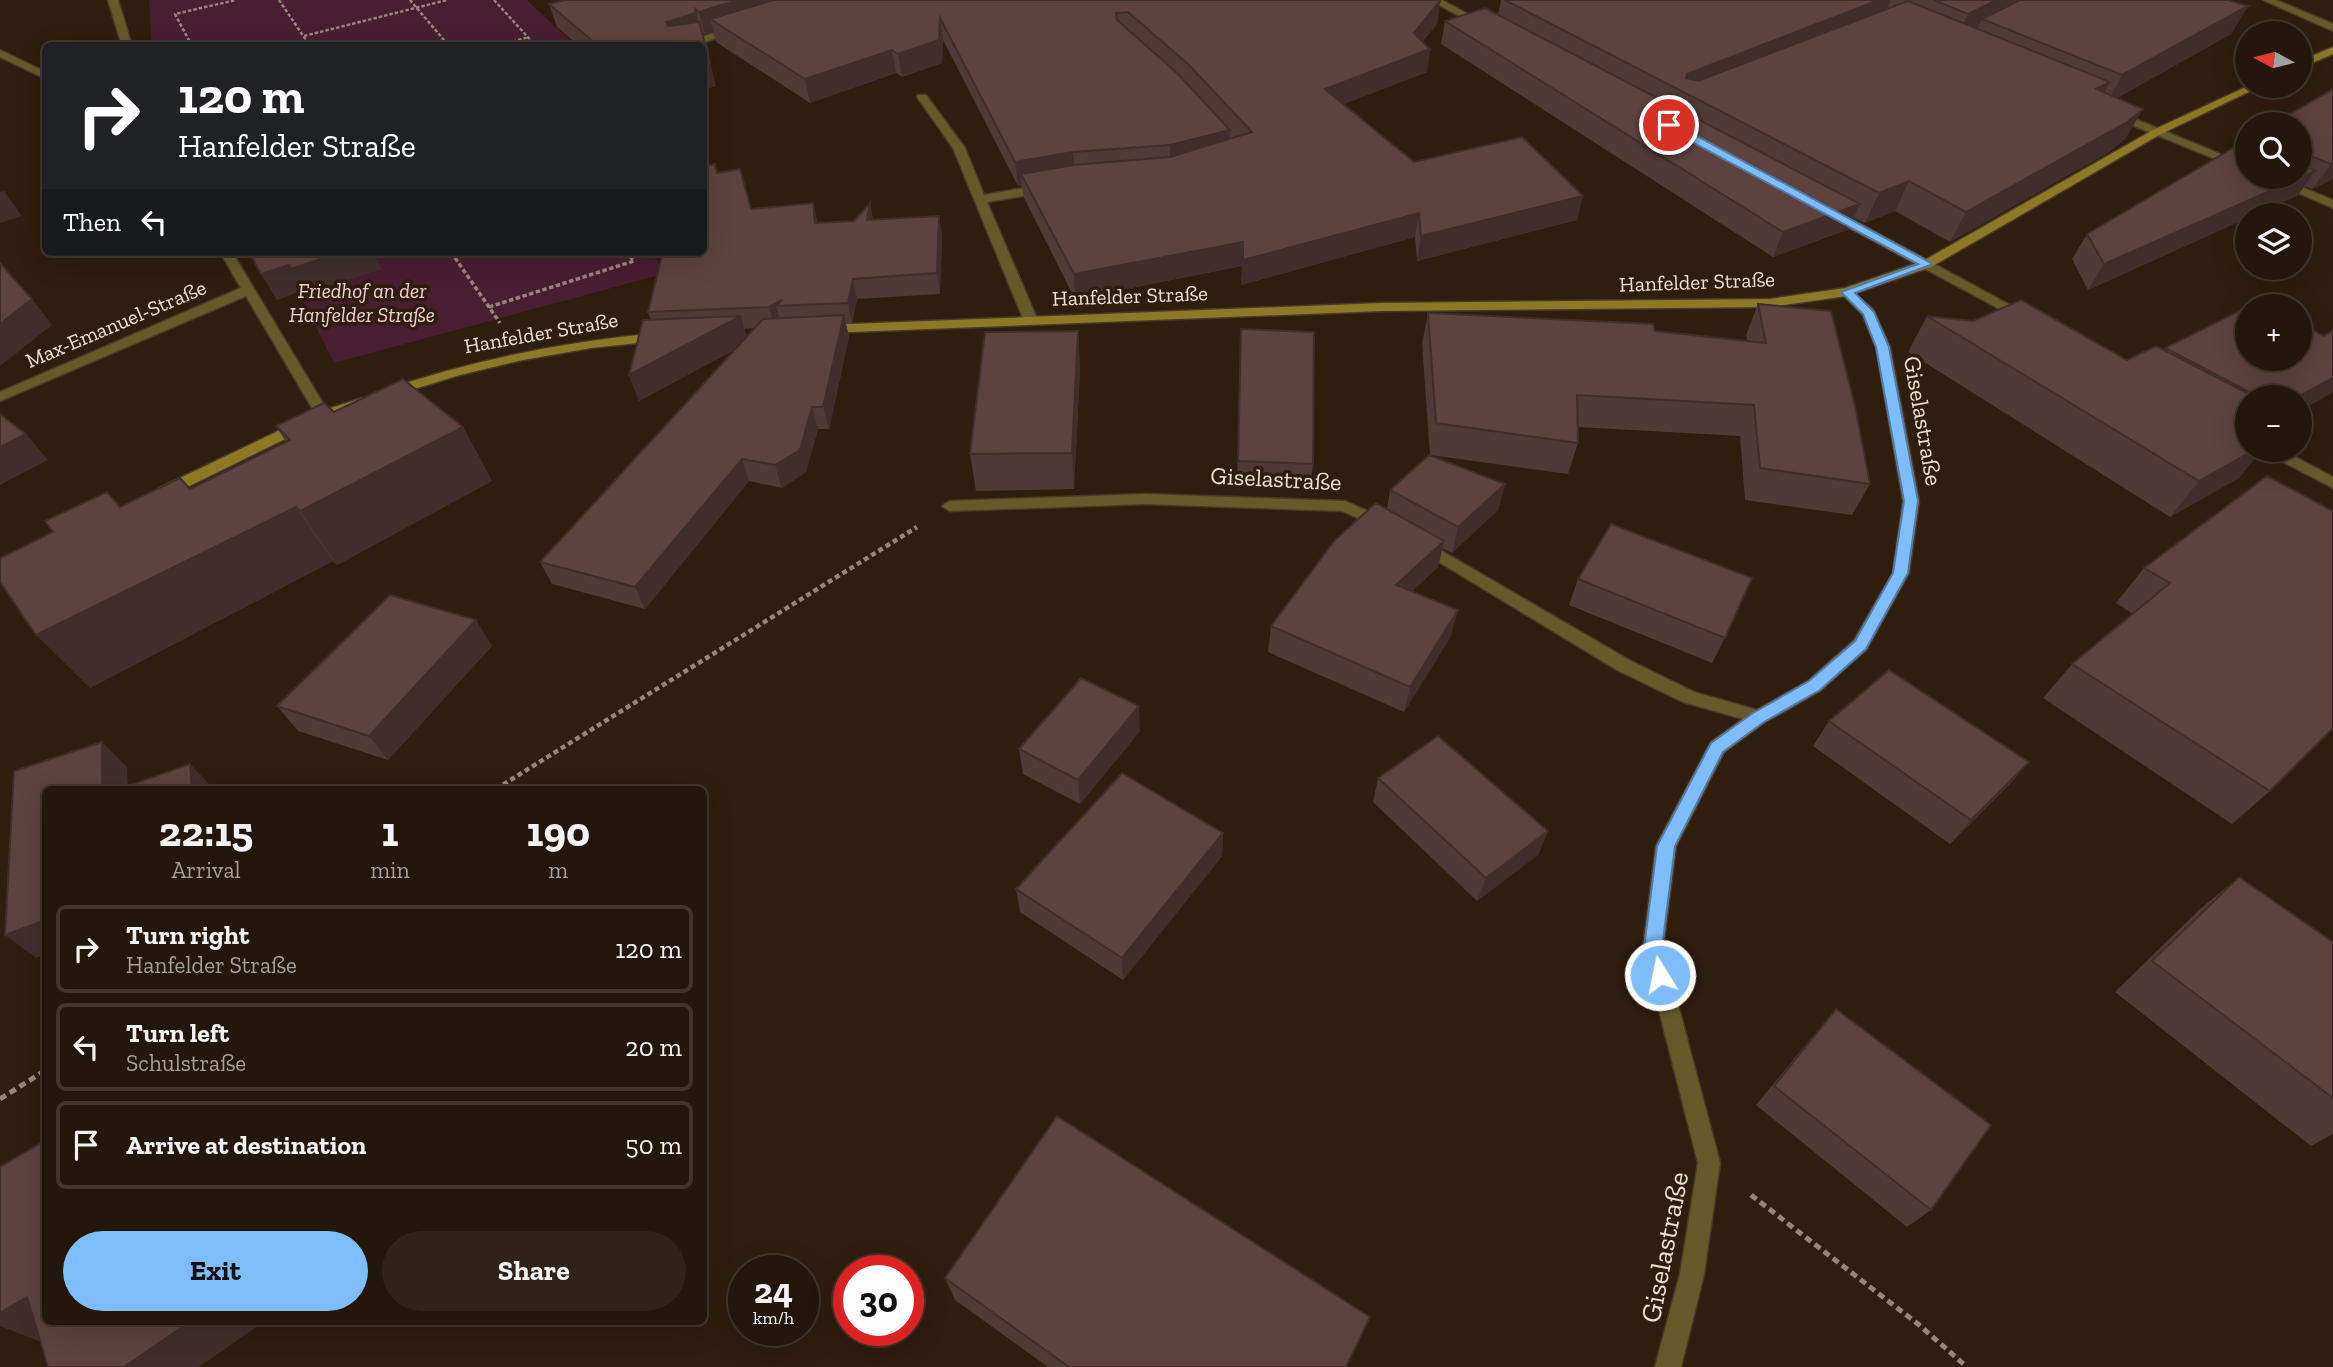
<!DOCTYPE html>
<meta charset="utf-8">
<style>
:root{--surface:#23160a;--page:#2f2318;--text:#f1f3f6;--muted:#a39f9c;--line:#40352b;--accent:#7fbdfa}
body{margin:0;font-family:"Zilla Slab",serif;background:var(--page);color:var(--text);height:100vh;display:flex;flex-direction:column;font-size:26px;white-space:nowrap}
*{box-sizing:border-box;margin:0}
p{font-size:23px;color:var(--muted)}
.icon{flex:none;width:38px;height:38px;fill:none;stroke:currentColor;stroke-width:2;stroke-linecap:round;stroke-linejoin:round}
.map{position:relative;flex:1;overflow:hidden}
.sheet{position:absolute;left:42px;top:786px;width:665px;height:539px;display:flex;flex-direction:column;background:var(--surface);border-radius:10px;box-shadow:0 7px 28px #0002,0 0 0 2px var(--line)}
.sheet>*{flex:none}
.hud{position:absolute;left:42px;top:42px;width:665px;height:214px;border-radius:10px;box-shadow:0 7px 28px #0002,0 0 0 2px var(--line);background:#202124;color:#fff;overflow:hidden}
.needle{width:46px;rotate:277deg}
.fabs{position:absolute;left:2235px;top:21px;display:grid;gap:14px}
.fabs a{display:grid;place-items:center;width:77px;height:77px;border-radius:50%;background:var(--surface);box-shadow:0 7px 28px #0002,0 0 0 2px var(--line);font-size:35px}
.speed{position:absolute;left:728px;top:1255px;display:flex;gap:14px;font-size:35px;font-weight:700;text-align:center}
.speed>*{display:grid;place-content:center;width:91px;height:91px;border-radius:50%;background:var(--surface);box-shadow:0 7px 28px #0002,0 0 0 2px var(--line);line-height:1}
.speed small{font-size:18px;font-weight:400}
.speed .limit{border:10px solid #d22;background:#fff;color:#111}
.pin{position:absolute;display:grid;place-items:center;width:60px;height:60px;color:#fff;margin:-30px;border:4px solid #fff;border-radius:50%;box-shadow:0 2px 7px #0007}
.me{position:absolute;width:77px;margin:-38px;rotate:350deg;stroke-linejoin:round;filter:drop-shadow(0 0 5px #0008)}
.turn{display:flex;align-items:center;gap:24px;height:147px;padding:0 21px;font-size:32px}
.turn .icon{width:91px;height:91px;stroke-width:2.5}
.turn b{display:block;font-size:49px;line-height:60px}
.then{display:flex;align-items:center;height:66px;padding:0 21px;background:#0003;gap:14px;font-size:26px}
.eta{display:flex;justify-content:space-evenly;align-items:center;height:119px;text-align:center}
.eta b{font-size:42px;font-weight:700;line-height:49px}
.primary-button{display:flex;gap:14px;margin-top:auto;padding:14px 21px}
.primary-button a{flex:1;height:80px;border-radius:42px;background:var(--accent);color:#111;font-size:28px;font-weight:700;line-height:80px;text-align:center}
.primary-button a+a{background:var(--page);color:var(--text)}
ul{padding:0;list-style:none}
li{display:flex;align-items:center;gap:21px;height:88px;margin:0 14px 10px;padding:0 7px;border:4px solid var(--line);border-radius:10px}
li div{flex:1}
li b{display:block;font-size:26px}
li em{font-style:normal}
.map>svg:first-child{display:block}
</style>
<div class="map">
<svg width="2333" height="1367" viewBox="0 0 2333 1367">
<rect width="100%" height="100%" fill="#2f1d0d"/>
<g fill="#491d32">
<polygon points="149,0 527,0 575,45 152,45"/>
<polygon points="278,252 650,252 667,273 334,363"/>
</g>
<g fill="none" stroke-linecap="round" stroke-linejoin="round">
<g stroke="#4a3829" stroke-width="3">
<polygon id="lane" points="918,95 926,95 965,148 984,195 1047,184 1053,188 1047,192 987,202 1038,321 1036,324 1026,324 1024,321 953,148 917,97"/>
</g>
<g stroke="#4a3829" stroke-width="3">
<g id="street">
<polygon points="108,0 118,0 132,46 122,46"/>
<polygon points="1430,0 1442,0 1488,25 1479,27"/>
<polygon points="2263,0 2276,0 2333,24 2333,31"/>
<polygon points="737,25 742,28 741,30 692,46 675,46"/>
<polygon points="0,50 46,72 46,79 0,57"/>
<polygon points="2110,112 2118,112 2247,165 2247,172 2110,116"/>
<polygon points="2261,177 2277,177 2333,200 2333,208"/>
<polygon points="1827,210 1835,210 2032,317 2030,320 2020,320 1827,216"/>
<polygon points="220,252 232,252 330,415 328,418 318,418 246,296 0,401 0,392 241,288"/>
<polygon points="1847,288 1873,309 1890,347 1919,501 1909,573 1866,650 1820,691 1765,722 1724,752 1676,846 1663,948 1720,1163 1704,1274 1681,1367 1655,1367 1680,1274 1698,1163 1643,948 1656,846 1711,742 1743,719 1683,702 1617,670 1411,545 1413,541 1425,541 1629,660 1694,692 1757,710 1808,681 1854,640 1893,573 1903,501 1876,347 1862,314 1840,292"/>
<polygon points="2264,450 2282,450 2333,477 2333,488 2266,453"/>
<polygon points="1145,494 1345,501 1388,520 1390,524 1382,529 1342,511 1145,504 950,511 942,506 950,501"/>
</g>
</g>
<g stroke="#4a3829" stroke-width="3">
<g id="secondary">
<polygon points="2333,47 2333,54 2300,68 2300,61"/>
<polygon points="2248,86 2261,86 2161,134 1931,267 1847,296 1770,307 1382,311 825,333 818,329 825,325 1382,303 1770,299 1845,288 1923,261 2153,130"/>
<path d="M661 333 668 337 666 340 591 348 523 360 460 375 388 397 381 393 383 390C474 360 565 341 661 333Z"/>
<polygon points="362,398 367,399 367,405 328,418 169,496 164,497 156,492 159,488 318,412"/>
</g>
</g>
<g stroke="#968679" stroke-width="2.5" stroke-dasharray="3.5 2" stroke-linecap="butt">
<polyline points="279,0 310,46"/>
<polyline points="410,0 449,46"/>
<polyline points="494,0 536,46"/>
<polyline points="304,36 447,0"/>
<polyline points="192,46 175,14 236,0"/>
<polyline points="497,46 529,37"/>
</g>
<g stroke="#968679" stroke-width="3.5" stroke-dasharray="4.5 2.5" stroke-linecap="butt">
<polyline points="451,252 500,323"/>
<polyline points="489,307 634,261 626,252"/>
</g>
<polyline stroke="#968679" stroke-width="4.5" stroke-dasharray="5 3.5" stroke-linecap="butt" points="496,789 917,527"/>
<g stroke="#968679" stroke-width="5" stroke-dasharray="7 4.5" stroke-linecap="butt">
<polyline points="0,1099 46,1070"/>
<polyline points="1751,1195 1918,1324 1967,1367"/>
</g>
<use href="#lane" fill="#66592a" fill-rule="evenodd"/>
<use href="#street" fill="#66592a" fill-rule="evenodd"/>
<use href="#secondary" fill="#8d7925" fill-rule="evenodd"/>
</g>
<g fill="#503936" fill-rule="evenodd">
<polygon points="1501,0 2228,0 2248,6 2231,34 2117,98 2126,138 2109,152 1950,242 1895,211 1865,223 1854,218 1849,229 1773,257 1441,44 1445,21 1498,14"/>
<polygon points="1440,1 1437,24 1423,41 1430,49 1427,72 1344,104 1414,162 1577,220 1417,261 1415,237 1241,285 1242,266 1075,299 1024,198 1022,186 1018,186 943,40 942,63 902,77 896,73 810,103 716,42 713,32 705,34 701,32 716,86 704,46 579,46 557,27 549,4"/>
<polygon points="2333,89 2333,179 2312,189 2305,186 2297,196 2247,215 2247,218 2088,290 2072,259 2087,234 2300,177 2300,124"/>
<path d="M718 173 751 209 818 223 939 216 942 236 940 294 857 299 852 324H846L849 337 829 429H818L806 472 782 488 749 481 645 609 552 584 540 562 736 349 639 401 629 375 651 320 648 312ZM754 328 747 336 744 329Z"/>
<polygon points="1758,304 1870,484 1852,515 1745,500 1740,436 1577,427 1578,443 1568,474 1430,455 1422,344 1428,313 1655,331 1747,341 1746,335"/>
<polygon points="1927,316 2127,360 2163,350 2165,348 2333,392 2300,411 2300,397 2247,397 2239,478 2170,517 1908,352"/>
<polygon points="1241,329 1313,464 1311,484 1237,481"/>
<polygon points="1078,331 1080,368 1074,489 976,491 970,454"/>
<polygon points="334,412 463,427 492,481 337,565 333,561 90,688 53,532 120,507 190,489 286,442 276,426"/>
<polygon points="2267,476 2270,791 2232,824 2043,698 2072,664 2133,614 2116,603 2144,568"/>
<polygon points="1505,484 1498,510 1452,553 1442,548 1438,567 1412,591 1451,636 1404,712 1268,652 1271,626 1387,509 1390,490"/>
<polygon points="1578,579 1725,638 1712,663 1569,605"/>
<polygon points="492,646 388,760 298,731 277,706"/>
<polygon points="1829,721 2029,762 2008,786 1950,844 1813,746"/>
<polygon points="1140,731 1080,804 1023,774 1019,749"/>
<polygon points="1378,778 1548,831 1538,855 1477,901 1373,802"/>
<polygon points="1223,833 1222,856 1123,980 1020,912 1016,889"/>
<polygon points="2239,877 2333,942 2333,1134 2311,1146 2115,992 2200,909"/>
<polygon points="1836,1009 1931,1210 1907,1227 1756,1105 1817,1031"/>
<polygon points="945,1278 1346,1367 1048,1367 955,1300"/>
</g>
<g fill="#412e2c">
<polygon points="738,0 818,0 710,19 714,32 705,34 699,12"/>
<polygon points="1879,0 1891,0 1881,23 1682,91 1687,74"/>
<polygon points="1997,0 2020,0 1982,19 1976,32 1955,42 1968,14"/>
<polygon points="1440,1 1437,24 1411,56 1414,33"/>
<polygon points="2248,6 2231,34 2106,104 2122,75"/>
<polygon points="696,13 702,35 673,45 666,22"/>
<polygon points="940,18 943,40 942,63 902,77 898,54"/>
<polygon points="1430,49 1427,72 1323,112 1325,89"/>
<polygon points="892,50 896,73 810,103 805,79"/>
<polygon points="710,63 716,86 704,90 704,65"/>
<polygon points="2110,82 2094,111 2096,89"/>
<polygon points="2143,109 2126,138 2109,152 1950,242 1966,212"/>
<polygon points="1230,130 1229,154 1170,169 1170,145"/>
<polygon points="1073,152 1075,176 1021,174 1022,186 1018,186 1015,162"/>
<polygon points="2333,163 2333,179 2312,189 2331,164"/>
<polygon points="2315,171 2297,196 2254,215 2247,215 2247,218 2088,290 2104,264"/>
<polygon points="1909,181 1895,211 1865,223 1879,193"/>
<polygon points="4,191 22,216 0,223 0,192"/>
<polygon points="1583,196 1577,220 1417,261 1421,236"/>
<polygon points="813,203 818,223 815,223"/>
<polygon points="870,203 874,223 867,220"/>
<polygon points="1860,204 1849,229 1773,257 1783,232"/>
<polygon points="1419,213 1415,237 1241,285 1243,260"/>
<polygon points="939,216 942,236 940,294 937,273"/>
<polygon points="1243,242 1242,266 1075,299 1074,274"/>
<polygon points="341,252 373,252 382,269 306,294 304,290 277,300 261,274 289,265"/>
<polygon points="853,279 857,299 852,324 848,303"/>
<polygon points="32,299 52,325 0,366 0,324"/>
<polygon points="782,300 776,306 781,324 775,327 769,307"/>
<polygon points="844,315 849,337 829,429 823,407"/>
<polygon points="741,316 748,342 639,401 629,375"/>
<polygon points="1078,331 1080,368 1074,489 1072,453"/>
<polygon points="2333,378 2333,392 2300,411 2300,397 2298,397"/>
<polygon points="812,407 818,429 806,472 782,488 775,465"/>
<polygon points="2247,419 2247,436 2239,424"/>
<polygon points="463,427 492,481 337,565 300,511"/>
<polygon points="26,434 48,460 0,485 0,447"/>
<polygon points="2254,450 2262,450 2239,478 2170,517 2199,481"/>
<polygon points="742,459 749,481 645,609 635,587"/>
<polygon points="1505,484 1498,510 1452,553 1458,527"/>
<polygon points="296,507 333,561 90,688 36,635"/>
<polygon points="1444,541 1438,567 1391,611 1396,585"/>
<polygon points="1458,610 1451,636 1404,712 1410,687"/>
<polygon points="476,620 492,646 388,760 369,736"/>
<polygon points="1139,706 1140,731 1080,804 1078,780"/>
<polygon points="102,742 127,767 128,789 102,789"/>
<polygon points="2029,762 2008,786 1950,844 1971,820"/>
<polygon points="190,764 214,789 192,789"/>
<polygon points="1548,831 1538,855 1477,901 1486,878"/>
<polygon points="1223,833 1222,856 1123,980 1122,958"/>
<polygon points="46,920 46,954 36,958 5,935"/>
<polygon points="27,1297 41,1342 0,1326 0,1313"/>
<polygon points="191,1321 265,1321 199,1367 124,1367"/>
</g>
<g fill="#5d423f" stroke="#412e2c" stroke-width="2">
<polygon points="565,0 738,0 699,12 695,9 696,13 666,22 668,26 699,22 710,63 704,65 704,46 588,46 596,44 549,4"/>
<polygon points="774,0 1438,0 1440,1 1414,33 1430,49 1325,89 1414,162 1522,137 1583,196 1421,236 1419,213 1243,260 1243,242 1074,274 1021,174 1074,165 1170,157 1252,132 1189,65 1128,12 1116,13 1117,20 1177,73 1230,130 1170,145 1073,152 1015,162 940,18 939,40 898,54 892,50 805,79 710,19"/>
<polygon points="1505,0 1879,0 1687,74 1686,78 1698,81 1908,1 2110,82 2096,89 2143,109 2127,122 1966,212 1909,181 1879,193"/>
<polygon points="1934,0 1997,0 1968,14"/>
<polygon points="2020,0 2228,0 2248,6 2122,75 1982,19"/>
<polygon points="1485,8 1860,204 1783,232 1445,21"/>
<polygon points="2333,89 2333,163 2331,164 2300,152 2300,124 2273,124"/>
<polygon points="2243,142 2247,143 2247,177 2300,177 2300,164 2315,171 2104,264 2087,234"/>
<polygon points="715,164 717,173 740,169 751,209 813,203 815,223 854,221 870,203 867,220 939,216 937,273 853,279 848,303 776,306 782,300 769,307 648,312 663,252 704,252 704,166"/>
<polygon points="249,252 341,252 291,269 289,265 261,274"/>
<polygon points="0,263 32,299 0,324"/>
<polygon points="2021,300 2127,360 2156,346 2255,397 2247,397 2247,419 2239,424 2247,428 2247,450 2254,450 2199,481 1927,316 1973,321"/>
<polygon points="2257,302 2265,306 2249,306"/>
<polygon points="1758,304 1831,311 1855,406 1870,484 1760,468 1754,405 1577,395 1578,443 1436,423 1428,313 1653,324 1655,331 1766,343"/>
<polygon points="2247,307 2247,359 2300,359 2300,324 2324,336 2333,330 2333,378 2298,397 2259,397 2165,348"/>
<polygon points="844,315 823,407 812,407 800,450 775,465 742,459 635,587 540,562 763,319"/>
<polygon points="741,316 629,375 643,320"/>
<polygon points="1241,329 1314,332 1313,464 1238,461"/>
<polygon points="1078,331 1072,453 970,454 985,332"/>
<polygon points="403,379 463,427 300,511 296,507 36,635 0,582 0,558 53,532 45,521 107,492 120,507 180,478 190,489 290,440 276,426 324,403 334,412"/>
<polygon points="0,414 26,434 0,447"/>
<polygon points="1429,455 1505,484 1458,527 1390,490"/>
<polygon points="2267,476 2333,511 2333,728 2270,791 2072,664 2170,583 2144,568"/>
<polygon points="1376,503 1444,541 1396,585 1458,610 1410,687 1271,626 1335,540"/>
<polygon points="1611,524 1752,578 1725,638 1578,579"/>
<polygon points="390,595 476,620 369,736 277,706"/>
<polygon points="1889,670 2029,762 1971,820 1829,721"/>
<polygon points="1081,678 1139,706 1078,780 1019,749"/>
<polygon points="1438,736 1548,831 1486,878 1378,778"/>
<polygon points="102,742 102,789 46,789 46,920 5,935 14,771"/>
<polygon points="190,764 192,789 119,789"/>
<polygon points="1122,773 1223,833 1122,958 1016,889"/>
<polygon points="2239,877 2333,942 2333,1098 2152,961"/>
<polygon points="1836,1009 1991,1125 1931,1210 1774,1086"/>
<polygon points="1057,1116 1370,1317 1346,1367 1069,1367 945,1278"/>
<polygon points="46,1140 46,1321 191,1321 124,1367 48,1367 27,1297 0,1313 0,1167"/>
</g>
<polygon fill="#7fbdfa" stroke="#537ba2" stroke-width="2" points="1666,123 1673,123 1933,264 1855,293 1874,312 1889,347 1918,501 1908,573 1866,649 1820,690 1764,722 1723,752 1675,846 1662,948 1669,975 1667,981 1660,984 1653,981 1644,948 1657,846 1711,743 1753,713 1809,681 1855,641 1893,573 1904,501 1876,347 1863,314 1841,292 1918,264 1666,128"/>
<g text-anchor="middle" stroke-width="7" stroke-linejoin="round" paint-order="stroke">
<g font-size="21" fill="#ede0d6" stroke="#2f1d0d">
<text transform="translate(1697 282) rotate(-2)" y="7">Hanfelder Straße</text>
<text transform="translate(1130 296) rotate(-2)" y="7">Hanfelder Straße</text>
<text transform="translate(116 324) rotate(-23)" y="7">Max-Emanuel-Straße</text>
<text transform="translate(541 333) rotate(-10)" y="7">Hanfelder Straße</text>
</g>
<g font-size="21" font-style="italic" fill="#f4ccdc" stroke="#2f1d0d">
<text x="362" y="298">Friedhof an der<tspan x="362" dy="24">Hanfelder Straße</tspan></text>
</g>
<g font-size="24" fill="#ede0d6" stroke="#2f1d0d">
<text transform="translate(1923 421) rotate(80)" y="8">Giselastraße</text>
<text transform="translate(1276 479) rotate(3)" y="8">Giselastraße</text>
</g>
<g font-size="28" fill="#ede0d6" stroke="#2f1d0d">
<text transform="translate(1664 1247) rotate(-79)" y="10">Giselastraße</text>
</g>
</g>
</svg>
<div class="fabs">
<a><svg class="needle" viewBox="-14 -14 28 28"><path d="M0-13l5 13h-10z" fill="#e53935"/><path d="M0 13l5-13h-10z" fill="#a39f9c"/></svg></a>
<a><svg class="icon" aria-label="search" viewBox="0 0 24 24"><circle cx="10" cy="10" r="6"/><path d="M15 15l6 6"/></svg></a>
<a><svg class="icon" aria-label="layers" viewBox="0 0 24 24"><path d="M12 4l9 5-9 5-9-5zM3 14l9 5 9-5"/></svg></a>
<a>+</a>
<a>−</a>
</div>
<div class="speed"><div>24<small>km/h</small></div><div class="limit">30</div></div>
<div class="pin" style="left:1669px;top:125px;background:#d93025"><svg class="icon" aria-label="arrive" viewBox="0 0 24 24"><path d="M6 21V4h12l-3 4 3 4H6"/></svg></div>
<svg class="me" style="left:1660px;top:975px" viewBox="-20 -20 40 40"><circle r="17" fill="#7fbdfa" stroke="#fff" stroke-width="3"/><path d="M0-11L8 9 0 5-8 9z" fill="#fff"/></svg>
<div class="hud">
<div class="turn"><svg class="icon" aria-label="right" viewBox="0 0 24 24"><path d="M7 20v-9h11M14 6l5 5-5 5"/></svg><div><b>120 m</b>Hanfelder Straße</div></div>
<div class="then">Then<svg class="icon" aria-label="left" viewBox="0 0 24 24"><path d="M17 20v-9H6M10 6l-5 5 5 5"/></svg></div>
</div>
<section class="sheet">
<div class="eta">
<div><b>22:15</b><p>Arrival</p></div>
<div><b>1</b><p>min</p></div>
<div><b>190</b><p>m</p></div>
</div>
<ul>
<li><svg class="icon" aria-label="right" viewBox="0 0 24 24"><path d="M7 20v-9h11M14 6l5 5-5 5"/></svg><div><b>Turn right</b><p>Hanfelder Straße</p></div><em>120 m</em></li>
<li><svg class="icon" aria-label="left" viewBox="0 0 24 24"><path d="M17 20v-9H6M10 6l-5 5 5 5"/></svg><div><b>Turn left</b><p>Schulstraße</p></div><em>20 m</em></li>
<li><svg class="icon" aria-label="arrive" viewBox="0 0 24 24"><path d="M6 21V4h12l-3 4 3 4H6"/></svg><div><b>Arrive at destination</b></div><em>50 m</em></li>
</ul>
<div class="primary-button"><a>Exit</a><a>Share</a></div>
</section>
</div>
